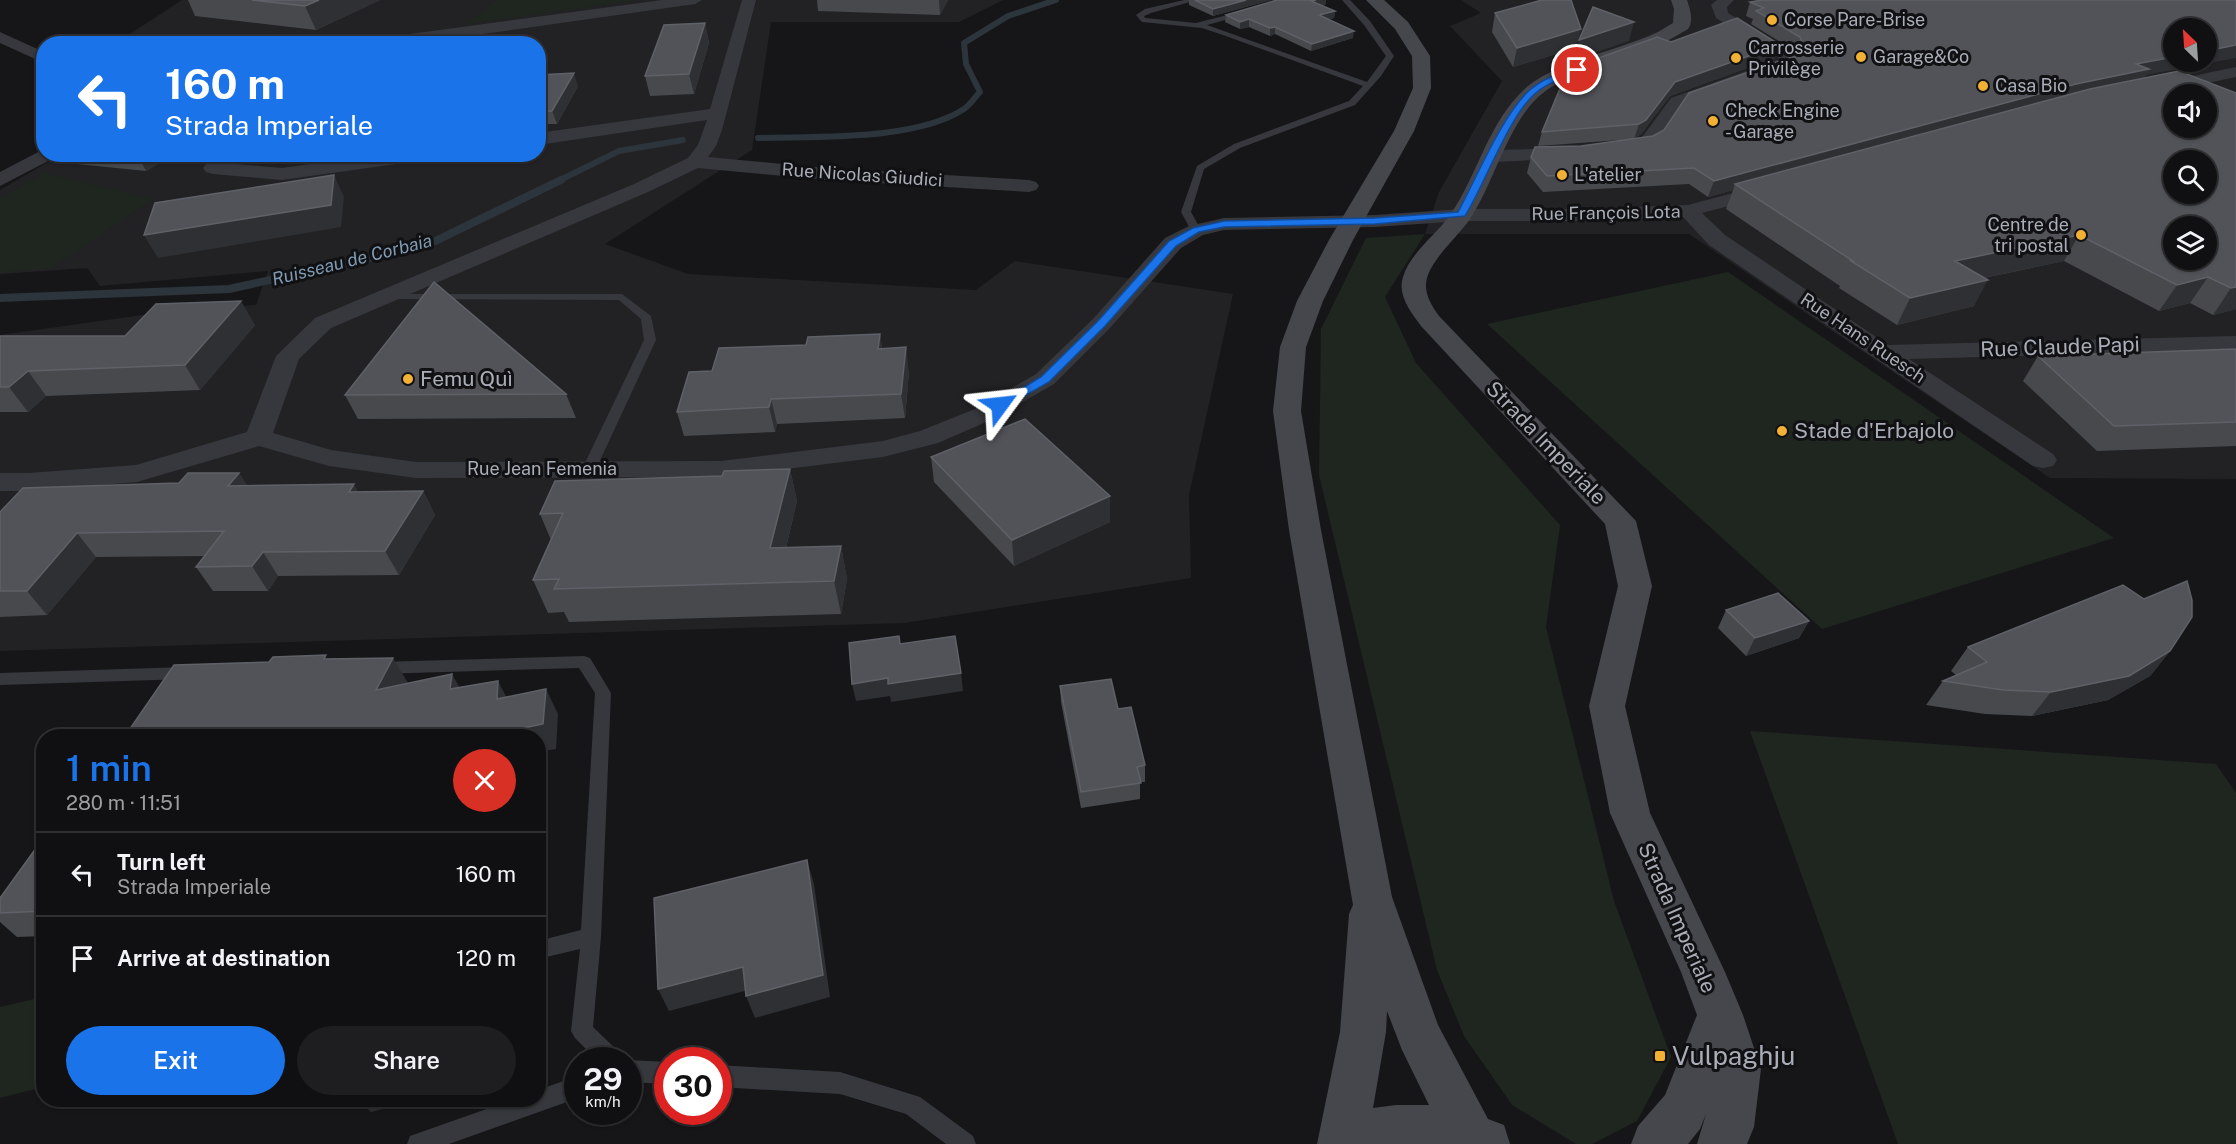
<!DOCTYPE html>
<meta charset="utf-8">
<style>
:root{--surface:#101012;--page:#1e1e20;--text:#f1f3f6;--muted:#9c9d9f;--line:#303032;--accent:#1a73e8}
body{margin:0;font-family:"Public Sans",sans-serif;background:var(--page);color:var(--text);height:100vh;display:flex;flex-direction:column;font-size:22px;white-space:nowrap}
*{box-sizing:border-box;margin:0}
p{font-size:20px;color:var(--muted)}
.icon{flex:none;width:33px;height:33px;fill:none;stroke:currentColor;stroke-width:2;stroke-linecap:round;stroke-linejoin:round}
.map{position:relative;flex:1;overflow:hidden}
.details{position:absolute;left:36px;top:729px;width:510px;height:378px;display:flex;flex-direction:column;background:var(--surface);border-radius:24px;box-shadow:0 2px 4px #0004,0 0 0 2px var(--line)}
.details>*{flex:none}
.banner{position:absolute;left:36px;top:36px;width:510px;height:126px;border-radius:24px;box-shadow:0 2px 4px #0004,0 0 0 2px var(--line);background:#1a73e8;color:#fff;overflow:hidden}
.needle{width:39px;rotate:335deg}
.fabs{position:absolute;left:2163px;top:18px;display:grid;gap:12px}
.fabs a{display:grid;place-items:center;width:54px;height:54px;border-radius:50%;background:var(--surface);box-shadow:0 2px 4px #0004,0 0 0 2px var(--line);font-size:30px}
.speed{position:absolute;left:564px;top:1047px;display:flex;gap:12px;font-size:30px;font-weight:700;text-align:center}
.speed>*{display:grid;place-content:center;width:78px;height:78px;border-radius:50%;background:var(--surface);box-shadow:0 2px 4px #0004,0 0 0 2px var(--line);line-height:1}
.speed small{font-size:15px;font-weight:400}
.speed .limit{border:9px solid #d22;background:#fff;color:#111}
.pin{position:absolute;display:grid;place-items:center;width:51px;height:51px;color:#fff;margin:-26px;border:3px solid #fff;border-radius:50%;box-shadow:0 2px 6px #0007}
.me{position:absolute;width:66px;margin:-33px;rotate:60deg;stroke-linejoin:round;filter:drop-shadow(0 0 4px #0008)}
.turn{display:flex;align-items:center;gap:21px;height:126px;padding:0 30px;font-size:27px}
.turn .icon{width:78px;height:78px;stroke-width:2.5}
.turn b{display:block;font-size:42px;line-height:51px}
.round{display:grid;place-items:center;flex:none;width:63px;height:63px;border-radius:32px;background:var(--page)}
.overview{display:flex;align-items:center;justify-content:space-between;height:102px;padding:0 30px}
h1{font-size:36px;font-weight:600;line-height:45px;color:var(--accent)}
.cta{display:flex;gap:12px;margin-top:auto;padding:12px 30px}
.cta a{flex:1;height:69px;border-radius:36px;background:var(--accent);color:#fff;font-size:24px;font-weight:600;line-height:69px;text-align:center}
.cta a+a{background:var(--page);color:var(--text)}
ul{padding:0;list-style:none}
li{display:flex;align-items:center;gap:18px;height:84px;padding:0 30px;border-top:2px solid var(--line)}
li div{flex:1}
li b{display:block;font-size:22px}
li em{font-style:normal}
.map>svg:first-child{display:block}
</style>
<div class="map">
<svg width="2236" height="1144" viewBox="0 0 2236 1144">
<rect width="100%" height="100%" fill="#161618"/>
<g fill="#222225" fill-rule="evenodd">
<polygon points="182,0 1003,0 959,22 771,22 752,150 605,244 688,274 976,290 1015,261 1233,294 1189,495 1191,578 904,623 0,651 0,335 171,311 256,305 268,271 100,286 87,268 0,274 0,190 60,155 538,154 538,44 116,43"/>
<path d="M1461 0H2236V479L2050 478 1689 234H1425L1439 192 1502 81 1450 26 1481 13ZM2174 28H2206V62H2174ZM2174 94H2206V128H2174ZM2174 160H2206V194H2174ZM2174 226H2206V260H2174Z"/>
</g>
<g fill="#1e261f">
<polygon points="497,0 638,0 466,24"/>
<polygon points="44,173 153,199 50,269 0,272 0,199"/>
<polygon points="1425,234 1385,297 1416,363 1560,525 1546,627 1614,901 1671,1057 1637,1121 1592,1144 1576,1144 1512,1105 1464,1036 1437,970 1319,475 1321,329 1366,238"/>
<polygon points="1728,272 2114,538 1822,629 1487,324"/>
<polygon points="1750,731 2216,764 2236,793 2236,1144 1898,1144"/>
<polygon points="43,997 43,1087 0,1098 0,1007"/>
</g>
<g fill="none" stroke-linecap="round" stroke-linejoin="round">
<g stroke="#2c353c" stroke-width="6">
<path d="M758 138C816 136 915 141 964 109 970 105 975 97 980 92L966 64 964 43 1008 16 1056 0"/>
<polyline points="558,181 619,151 683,140"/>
</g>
<polyline stroke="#2c353c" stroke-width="8" points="0,298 229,289 425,246 561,180"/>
<g fill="#37383d" fill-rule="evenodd">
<polygon points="1184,0 1197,0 1151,13 1144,16 1145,18 1196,23 1247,10 1247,14 1207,25 1367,82 1386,56 1364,25 1342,0 1350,0 1370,21 1394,56 1381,76 1355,105 1240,148 1204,169 1191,212 1201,230 1196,233 1192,232 1181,212 1197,166 1234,144 1349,101 1363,86 1223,35 1202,28 1142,22 1136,15 1145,9"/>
<polygon points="384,294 622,294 651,316 656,340 596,469 589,473 582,469 644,340 641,319 619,300 380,299 380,295"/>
<polygon points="584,656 590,658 611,693 601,937 593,1027 620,1053 622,1060 597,1060 575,1038 571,1031 580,949 538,959 538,941 581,930 595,693 579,668 378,674 372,672 370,668 372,664 378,662"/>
<polygon points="186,667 192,669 194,673 192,677 186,679 0,685 0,673"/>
<polygon points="628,1060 668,1062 668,1084 628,1082"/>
<polygon points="718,1065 840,1072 920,1097 973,1136 976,1144 946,1144 906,1114 840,1094 718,1087"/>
<polygon points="578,1076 578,1098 449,1144 407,1144 410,1136 512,1100 538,1100 538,1090"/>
</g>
<g fill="#37383d" fill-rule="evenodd">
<polygon points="662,0 702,0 695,4 412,44 365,44 373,39"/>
<polygon points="742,0 756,0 722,130 716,146 708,157 826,168 1029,180 1036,182 1039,186 1036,190 1029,192 826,180 698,168 648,192 331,328 299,359 273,433 331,450 416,462 721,461 883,441 920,431 975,409 1036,374 1093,319 1165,238 1189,226 1224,218 1375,215 1462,209 1576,209 1688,205 1767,184 1774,186 1777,190 1774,194 1702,213 1725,235 1888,345 2236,336 2236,350 1909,359 2053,454 2057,460 2053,466 2043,468 2033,466 1709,245 1683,217 1576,221 1462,221 1375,227 1224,230 1203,235 1181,248 1109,329 1054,384 993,419 938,443 883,457 721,477 416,478 329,466 259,446 137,482 29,491 0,491 0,473 29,473 136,465 247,432 276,356 315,318 634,184 688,158 698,145 707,120 538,145 538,133 710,109"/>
<polygon points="1717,0 1734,0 1727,7 1728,13 1794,53 1796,62 1794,66 1683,106 1657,144 1647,150 1616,154 1609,152 1607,148 1609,144 1636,141 1643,136 1671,98 1780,59 1716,18 1711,5"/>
<polygon points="0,32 44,52 44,63 0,43"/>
<polygon points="2236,67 2236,77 2159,93 2153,92 2150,88 2153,84 2159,83"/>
<polygon points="1572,148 1579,150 1581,154 1579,158 1494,162 1487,160 1484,156 1487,152 1494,150"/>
<polygon points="44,149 44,154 56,154 54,158 0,186 0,172"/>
<polygon points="380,154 434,154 432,158 425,160 282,180 213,174 206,172 203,168 206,164 213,162 282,168"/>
</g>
<g fill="#45474d" fill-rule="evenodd">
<path d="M1366 0H1384L1408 22 1430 56 1431 88 1414 131 1353 240 1323 301 1306 347 1301 411 1321 530 1392 897 1438 1025 1488 1119 1504 1125 1510 1144H1317L1340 1032 1349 914 1353 905 1289 530 1273 411 1280 347 1297 301 1329 240 1394 131 1413 88 1412 56 1395 29ZM1387 1011 1402 1050 1429 1105H1396L1373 1108 1386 1032Z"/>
<path d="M1671 0H1687C1690 9 1694 21 1688 29 1670 40 1651 50 1631 57 1602 67 1567 74 1543 93 1509 119 1494 184 1470 219 1458 236 1432 259 1427 278 1423 292 1431 305 1439 316L1636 521 1652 586 1625 706 1650 813 1725 972 1743 1015 1761 1069 1754 1127 1747 1144H1697L1706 1114 1700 1129 1688 1144H1631L1638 1126 1665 1095 1697 1015 1681 972 1610 813 1589 706 1618 586 1605 524 1421 326C1411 312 1397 295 1403 277 1410 253 1436 235 1450 215 1478 175 1489 119 1528 86 1559 61 1620 50 1658 32L1673 23 1674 9Z"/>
</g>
</g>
<g fill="#47494d">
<polygon points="188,0 380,0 316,30 195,16"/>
<polygon points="817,0 948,0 940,15 818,11"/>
<polygon points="1189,0 1271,0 1213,16 1189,5"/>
<polygon points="1277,0 1326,0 1326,4 1321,6 1335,11 1334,18 1329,19 1353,38 1311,51 1275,34 1270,36 1249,27 1240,29 1225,22 1226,15"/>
<polygon points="1750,2 2146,75 2144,78 2236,93 2236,309 2213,315 2190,303 2159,311 2064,261 1984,278 1974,306 1897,325 1839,288 1840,286 1726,209 1733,190 1708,197 1689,184 1543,192 1527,173 1531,157 1581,146 1653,136 1796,55 1795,51 1751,24 1753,19 1746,16"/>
<polygon points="1495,13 1576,48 1513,67 1492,32"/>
<polygon points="705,23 709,43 694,94 650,96 645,76"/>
<polygon points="1671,42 1775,58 1670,96 1641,134 1634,139 1538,146 1542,132"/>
<polygon points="538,75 578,86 557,124 538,124"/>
<polygon points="52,154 175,154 146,171 57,162"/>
<polygon points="255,325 200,390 46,396 28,412 0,412 0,336 125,336"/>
<polygon points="880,334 882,349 909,372 905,418 777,424 775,432 684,436 677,412 712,371 806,345"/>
<polygon points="2236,349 2236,446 2097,451 2023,381 2038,356"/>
<polygon points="566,394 576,418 358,419 345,395"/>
<polygon points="931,457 1110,496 1110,522 1014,566 934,482"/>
<polygon points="790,469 797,501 786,548 841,546 847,579 841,614 569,622 564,612 548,613 533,580 551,540 540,514 722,476"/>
<polygon points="239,473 247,486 358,492 423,491 435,515 399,575 278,576 268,591 213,591 196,567 205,556 96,557 47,615 0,617 0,512"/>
<polygon points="1726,610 1809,621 1799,638 1746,656 1718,628"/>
<polygon points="1968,647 2170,651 2150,676 2108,700 2032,716 1985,714 1926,705 1943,681 1956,675 1951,671"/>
<polygon points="1060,686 1118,709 1145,765 1145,782 1140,782 1140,799 1081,808 1061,702"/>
<polygon points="44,837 44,936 17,937 0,922 0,898"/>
</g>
<g fill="#2f3033">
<polygon points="319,0 380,0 316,30 305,6"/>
<polygon points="939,0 948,0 940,15"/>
<polygon points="1246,0 1271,0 1213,16 1213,9"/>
<polygon points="1316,0 1326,0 1326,4 1310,9 1311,1"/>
<polygon points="1335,11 1334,18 1319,22 1319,15"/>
<polygon points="1249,19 1249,27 1240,29 1240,22"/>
<polygon points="1634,22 1629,41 1574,60 1579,40"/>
<polygon points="705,23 709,43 694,94 689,74"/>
<polygon points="1275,27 1275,34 1270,36 1270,28"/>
<polygon points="1581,29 1576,48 1513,67 1517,48"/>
<polygon points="1354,31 1353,38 1311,51 1312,44"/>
<polygon points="1780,45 1775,58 1670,96 1641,134 1634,139 1639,124 1675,82"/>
<polygon points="2236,45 2236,58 2146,75 2141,84 1735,184 1733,190 1708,197 1714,181 2136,64 2174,57 2174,62 2206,62 2206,51"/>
<polygon points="574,73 578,86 557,124 552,111"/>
<polygon points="137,154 175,154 146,171"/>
<polygon points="334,175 344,197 341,227 158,258 144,235"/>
<polygon points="2079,235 2064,261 1941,287 1955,261"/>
<polygon points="2208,277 2190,303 2159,311 2177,285"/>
<polygon points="1988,280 1974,306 1897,325 1910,298"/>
<polygon points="2236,287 2236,309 2213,315 2231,288"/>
<polygon points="241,301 255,325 200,390 185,365"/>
<polygon points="880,334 883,358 878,349"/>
<polygon points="906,347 909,372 905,418 901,394"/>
<polygon points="28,371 46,396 28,412 9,387"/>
<polygon points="771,399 777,424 775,432 769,407"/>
<polygon points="790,469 797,501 778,581 770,548"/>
<polygon points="239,473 254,496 228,486"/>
<polygon points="354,484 367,508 349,492"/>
<polygon points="423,491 435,515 399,575 385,551"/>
<polygon points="1110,496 1110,522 1014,566 1012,540"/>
<polygon points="77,533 96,557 47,615 27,591"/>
<polygon points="841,546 847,579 841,614 834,581"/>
<polygon points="263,552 278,576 268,591 252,566"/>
<polygon points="1809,621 1799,638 1746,656 1755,638"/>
<polygon points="2170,651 2150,676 2108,700 2032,716 2051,692"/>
<polygon points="393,658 408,683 391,715 376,690"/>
<polygon points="961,673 963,691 891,702 890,696 856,701 852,684 888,678"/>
<polygon points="452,674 466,699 450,689"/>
<polygon points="498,681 511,706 497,699"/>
<polygon points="546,689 558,714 556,749 538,752 538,736 484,736"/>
<polygon points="807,860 814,884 830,997 755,1018 746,996"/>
<polygon points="743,967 752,989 669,1011 658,989"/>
<polygon points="359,1100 417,1100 371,1112"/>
</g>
<g fill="#525359" stroke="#5f6168" stroke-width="1.5" fill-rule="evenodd">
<polygon points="252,0 319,0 305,6"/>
<polygon points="1195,0 1246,0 1213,9"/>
<polygon points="1277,0 1316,0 1311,1 1335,11 1319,15 1354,31 1312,44 1275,27 1270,28 1249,19 1240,22 1226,15"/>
<polygon points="1542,0 1571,0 1581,29 1517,48 1495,13"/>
<polygon points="1762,0 2236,0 2236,45 2206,51 2206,28 2174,28 2174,57 2136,64 2149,69 2076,84 1714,181 1694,168 1547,176 1531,157 1535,147 1581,146 1653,136 1664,130 1689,93 1800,54 1804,47 1800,37 1756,11 1764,8 1750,2"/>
<polygon points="1593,7 1634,22 1579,40"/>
<polygon points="1737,18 1780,45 1675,82 1646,120 1639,124 1542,132 1568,69 1657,37 1671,42"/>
<polygon points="705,23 689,74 645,76 664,25"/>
<path d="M2179 71 2236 93V287L2231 288 2208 277 2177 285 2079 235 1955 261 1988 280 1910 298 1851 261H1853L1735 184 2090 89ZM2174 94H2206V128H2174ZM2174 160H2206V194H2174ZM2174 226H2206V260H2174Z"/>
<polygon points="574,73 552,111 538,111 538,75"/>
<polygon points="334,175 331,205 144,235 155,203"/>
<polygon points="434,282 566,394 345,395"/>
<polygon points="241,301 185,365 28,371 9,387 0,387 0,336 125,336 156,304"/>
<polygon points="880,334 878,349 906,347 901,394 771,399 769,407 677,412 689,372 712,371 719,348 806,345 808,337"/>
<polygon points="2236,349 2236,422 2114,426 2038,356"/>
<polygon points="1025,419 1110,496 1012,540 931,457"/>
<polygon points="790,469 770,548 841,546 834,581 554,589 559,579 533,580 563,513 540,514 555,481 722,476 724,471"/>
<polygon points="188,473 239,473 228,486 354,484 349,492 423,491 385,551 263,552 252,566 196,567 224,531 77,533 27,591 0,591 0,512 23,488 179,483"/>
<polygon points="2187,581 2192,600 2192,617 2170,651 2129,676 2051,692 2003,690 1943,681 1987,662 1968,647 2123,585 2144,599"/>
<polygon points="1778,593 1809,621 1755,638 1726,610"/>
<polygon points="899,636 900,644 955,636 961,673 888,684 888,678 852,684 849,643"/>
<polygon points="326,655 324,659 393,658 376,690 452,674 450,689 498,681 497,699 546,689 543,724 484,736 125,736 174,665 269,662 273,657"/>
<polygon points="1111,679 1118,709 1131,707 1145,765 1137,767 1141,783 1081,792 1060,686"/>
<polygon points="44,837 44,911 0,913 0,898"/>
<polygon points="807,860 823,975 746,996 743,967 658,989 654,898"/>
</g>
<path fill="#1a73e8" stroke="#114b97" stroke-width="1.5" d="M1577 68 1581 70 1580 72C1566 77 1549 82 1537 92 1510 113 1485 184 1465 216L1375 224 1224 227 1199 232 1176 246 1105 326 1049 382 1005 407H996L995 405 1041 377 1098 321 1169 241 1193 228 1224 221 1375 218 1458 212C1476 179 1504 111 1531 89 1543 79 1562 72 1577 68Z"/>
<g fill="#f2b134" stroke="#111113" stroke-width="2">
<circle cx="1772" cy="20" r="6"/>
<circle cx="1861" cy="57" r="6"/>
<circle cx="1736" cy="58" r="6"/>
<circle cx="1983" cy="86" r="6"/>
<circle cx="1713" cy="121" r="6"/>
<circle cx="1562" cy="175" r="6"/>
<circle cx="2081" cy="235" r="6"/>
<circle cx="408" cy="379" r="6"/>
<circle cx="1782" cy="431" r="6"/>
<rect x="1654" y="1050" width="12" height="12" rx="3"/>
</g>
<g text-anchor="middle" stroke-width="6" stroke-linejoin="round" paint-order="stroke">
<g font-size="18" fill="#a8adb8" stroke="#111113" text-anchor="start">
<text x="1784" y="26">Corse Pare-Brise</text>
<text x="1748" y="54">Carrosserie<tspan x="1748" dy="21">Privilège</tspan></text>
<text x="1873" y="63">Garage&amp;Co</text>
<text x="1995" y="92">Casa Bio</text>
<text x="1725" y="117">Check Engine<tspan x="1725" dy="21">- Garage</tspan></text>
<text x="1574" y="181">L'atelier</text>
<text x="2069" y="231" text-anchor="end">Centre de<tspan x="2069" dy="21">tri postal</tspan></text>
</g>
<g font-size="18" fill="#a8adb8" stroke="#111113">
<text transform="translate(862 175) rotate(4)" y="6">Rue Nicolas Giudici</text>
<text transform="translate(1606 213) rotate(-1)" y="6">Rue François Lota</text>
<text transform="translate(1863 338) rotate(34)" y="6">Rue Hans Ruesch</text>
<text x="542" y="475">Rue Jean Femenia</text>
</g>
<g font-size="18" font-style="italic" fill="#7f9bb3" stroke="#111113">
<text transform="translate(352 260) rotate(-14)" y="6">Ruisseau de Corbaia</text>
</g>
<g font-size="21" fill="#a8adb8" stroke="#111113">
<text transform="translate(2060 347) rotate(-2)" y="7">Rue Claude Papi</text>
<text transform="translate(1546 443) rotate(46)" y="7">Strada Imperiale</text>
<text transform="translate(1677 918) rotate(66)" y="7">Strada Imperiale</text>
</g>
<g font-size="21" fill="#a8adb8" stroke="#111113" text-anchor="start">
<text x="420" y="386">Femu Quì</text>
<text x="1794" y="438">Stade d'Erbajolo</text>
</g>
<g font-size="26" fill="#a8adb8" stroke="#111113" text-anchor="start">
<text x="1672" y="1065">Vulpaghju</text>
</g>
</g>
</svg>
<div class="fabs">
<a><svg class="needle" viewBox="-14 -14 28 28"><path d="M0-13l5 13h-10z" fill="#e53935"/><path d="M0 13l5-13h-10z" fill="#9c9d9f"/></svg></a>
<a><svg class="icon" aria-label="sound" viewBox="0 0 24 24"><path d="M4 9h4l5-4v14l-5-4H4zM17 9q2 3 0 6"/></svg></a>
<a><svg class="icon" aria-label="search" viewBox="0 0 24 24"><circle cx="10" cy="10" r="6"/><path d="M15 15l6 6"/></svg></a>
<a><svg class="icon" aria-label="layers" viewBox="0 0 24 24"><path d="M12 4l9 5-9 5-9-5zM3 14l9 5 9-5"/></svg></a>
</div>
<div class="speed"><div>29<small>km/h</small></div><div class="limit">30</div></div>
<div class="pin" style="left:1577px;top:70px;background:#d93025"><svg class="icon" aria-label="arrive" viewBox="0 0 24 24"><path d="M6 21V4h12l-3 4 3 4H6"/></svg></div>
<svg class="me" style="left:1000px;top:405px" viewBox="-20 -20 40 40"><path d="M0-17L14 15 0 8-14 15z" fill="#1a73e8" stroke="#fff" stroke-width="4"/></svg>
<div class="banner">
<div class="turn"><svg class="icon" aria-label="left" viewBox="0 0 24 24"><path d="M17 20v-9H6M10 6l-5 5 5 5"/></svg><div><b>160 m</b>Strada Imperiale</div></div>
</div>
<section class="details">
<div class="overview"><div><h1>1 min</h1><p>280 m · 11:51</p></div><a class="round" style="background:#d93025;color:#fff"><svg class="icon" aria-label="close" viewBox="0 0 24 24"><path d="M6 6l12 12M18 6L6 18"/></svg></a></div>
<ul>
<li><svg class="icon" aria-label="left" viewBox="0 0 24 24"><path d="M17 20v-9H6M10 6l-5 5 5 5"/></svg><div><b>Turn left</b><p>Strada Imperiale</p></div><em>160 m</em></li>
<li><svg class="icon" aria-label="arrive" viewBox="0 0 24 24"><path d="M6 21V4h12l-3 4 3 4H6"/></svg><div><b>Arrive at destination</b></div><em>120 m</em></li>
</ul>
<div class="cta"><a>Exit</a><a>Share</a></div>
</section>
</div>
